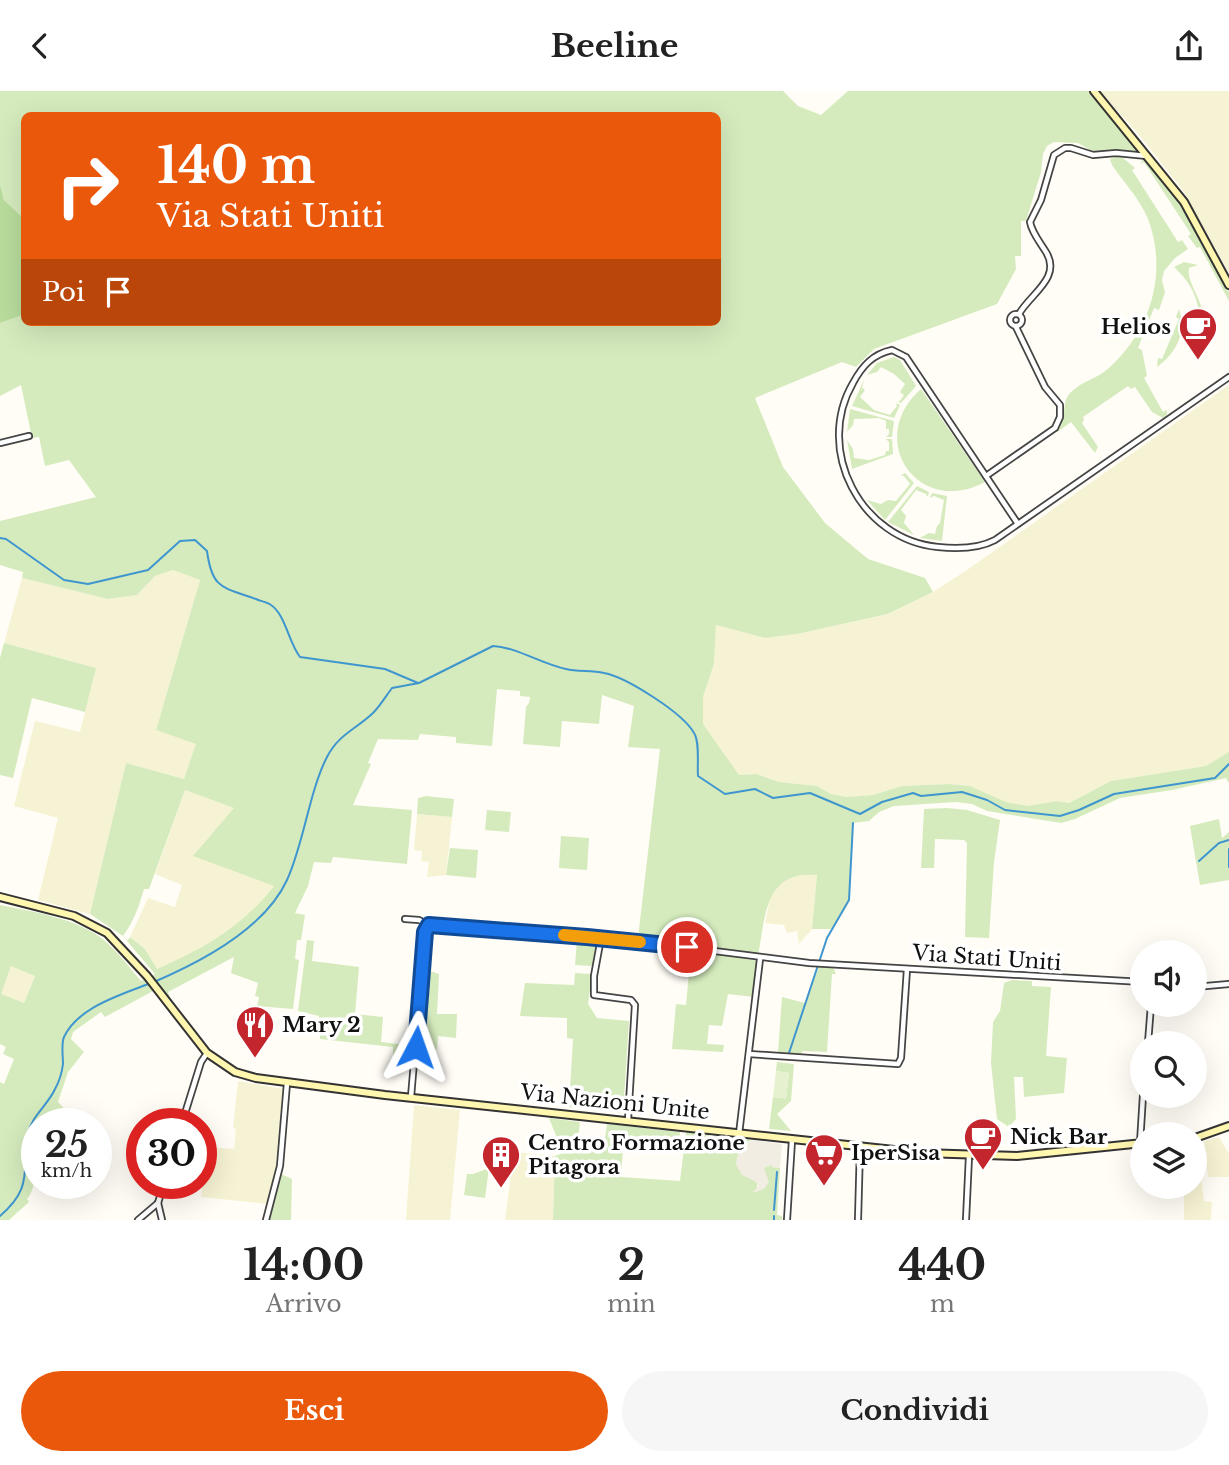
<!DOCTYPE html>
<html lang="it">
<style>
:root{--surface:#fff;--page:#f6f6f6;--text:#222;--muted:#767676;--accent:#ea580c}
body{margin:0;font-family:"Libre Baskerville",serif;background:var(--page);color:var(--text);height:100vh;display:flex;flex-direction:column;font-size:26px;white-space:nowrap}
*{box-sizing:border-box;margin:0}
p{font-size:23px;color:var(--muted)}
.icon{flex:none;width:38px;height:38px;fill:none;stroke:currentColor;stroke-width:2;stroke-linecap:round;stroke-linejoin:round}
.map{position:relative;height:1129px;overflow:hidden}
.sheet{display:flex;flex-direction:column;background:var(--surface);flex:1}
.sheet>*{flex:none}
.top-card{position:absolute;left:21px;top:21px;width:700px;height:214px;border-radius:10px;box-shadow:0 7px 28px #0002;background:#ea580c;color:#fff;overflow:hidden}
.fabs{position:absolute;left:1130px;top:849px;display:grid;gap:14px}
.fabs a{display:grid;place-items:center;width:77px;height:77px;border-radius:50%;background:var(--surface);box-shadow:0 7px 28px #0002;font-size:35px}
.speed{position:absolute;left:21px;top:1017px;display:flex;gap:14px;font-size:35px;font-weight:700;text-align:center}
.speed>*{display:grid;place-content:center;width:91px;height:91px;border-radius:50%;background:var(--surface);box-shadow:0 7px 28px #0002;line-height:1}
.speed small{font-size:18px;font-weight:400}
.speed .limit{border:10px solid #d22;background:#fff;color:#111}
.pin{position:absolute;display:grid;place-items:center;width:60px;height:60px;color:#fff;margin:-30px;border:4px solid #fff;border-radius:50%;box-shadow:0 2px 7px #0007}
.me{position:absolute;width:77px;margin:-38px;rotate:4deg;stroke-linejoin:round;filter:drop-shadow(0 0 5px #0008)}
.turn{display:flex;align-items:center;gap:24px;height:147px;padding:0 21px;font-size:32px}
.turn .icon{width:91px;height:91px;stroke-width:2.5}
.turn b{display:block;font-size:49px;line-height:60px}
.then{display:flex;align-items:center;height:66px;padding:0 21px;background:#0003;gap:14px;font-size:26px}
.eta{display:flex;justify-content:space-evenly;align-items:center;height:119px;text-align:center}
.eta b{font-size:42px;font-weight:800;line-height:49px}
.primary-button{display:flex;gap:14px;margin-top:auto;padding:14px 21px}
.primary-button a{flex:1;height:80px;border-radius:42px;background:var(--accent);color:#fff;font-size:28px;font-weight:800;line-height:80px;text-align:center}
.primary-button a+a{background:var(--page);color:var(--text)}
header{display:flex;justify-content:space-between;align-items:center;height:91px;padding:0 21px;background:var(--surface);font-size:32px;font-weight:800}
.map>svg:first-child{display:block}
</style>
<header><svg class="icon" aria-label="back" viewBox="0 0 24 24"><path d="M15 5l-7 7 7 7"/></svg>Beeline<svg class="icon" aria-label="share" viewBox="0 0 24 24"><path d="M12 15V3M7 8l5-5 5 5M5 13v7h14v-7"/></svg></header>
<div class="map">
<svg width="1229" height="1129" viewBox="0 0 1229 1129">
<rect width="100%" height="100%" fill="#fffdf5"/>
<g fill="#f6f3d4">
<polygon points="1099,0 1229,0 1229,182 1182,98 1136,40"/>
<polygon points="1229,294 1229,661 1224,665 1206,675 1111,690 1069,712 1056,710 1028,715 1006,711 970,695 949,693 902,695 873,704 847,706 831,703 817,695 779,691 756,683 739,684 703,633 703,606 714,573 716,534 765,547 797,543 889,523 933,501 967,479"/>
<polygon points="173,479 200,489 156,639 197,652 184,688 126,672 90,823 38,809 58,727 14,715 35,630 80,641 96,577 4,552 22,487 108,508 137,504 155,485"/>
<polygon points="185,699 235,717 274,795 257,817 232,837 192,863 157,878 145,858 130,846 148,807 175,816 182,794 155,783"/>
<polygon points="417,723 452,726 446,784 427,786 429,771 421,770 422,760 414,759"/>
<polygon points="803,783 817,783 812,838 799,853 797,840 787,842 784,834 765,832 771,803 782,790"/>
<polygon points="11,875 35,884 24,912 0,903"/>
<polygon points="238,990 283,998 275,1085 268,1113 201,1106 209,1056 234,1058 236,1038 233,1037"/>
<polygon points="414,1014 460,1019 450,1129 406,1129"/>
<polygon points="1219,1046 1229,1063 1229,1086 1208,1086 1204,1050"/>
<polygon points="1195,1052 1197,1052 1204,1110 1212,1111 1211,1129 1184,1129 1184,1096 1195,1096"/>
<polygon points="514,1061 555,1065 553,1129 505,1129"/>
</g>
<g fill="#d5ebbd" fill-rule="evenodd">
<path d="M0 0H783L798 15 821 24 848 0H1089L1139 61 1118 59 1094 61 1078 52 1054 51 1047 55 1043 63 1041 81 1026 130H1021V165H1015L1016 178 997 213 874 258 856 276 842 271 755 307 783 376 825 432 868 468 925 487 933 501 888 523 797 543 765 547 716 534 714 573 703 606V633L739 684 756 683 779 691 817 695 831 703 847 706 873 704 902 695 949 693 970 695 1006 711 1028 715 1056 710 1069 712 1111 690 1206 675 1229 661V692L1226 687 1172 699 1120 707 1075 728 1061 732 987 720 972 713 956 711 894 715 879 721 869 730 853 732 849 809 831 838H812L817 784C764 779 766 825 758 864L638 847 660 658 628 656 634 615 602 604 599 633 562 630 560 656 523 653 526 616 529 612 530 606 520 605V600L497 598 492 655 456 652V646L420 643 418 649 378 648 368 672 371 673 353 714 412 719 407 773 333 766 331 772 314 771 308 795 295 822 305 824 301 849H297L295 868 299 869 293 918 257 915 259 906 255 905 258 892 231 882 234 866 168 901 170 906 168 907 159 895 152 898 153 900 105 926 101 921 73 941 71 948 84 961 68 981 58 1011 72 1026 66 1032H37C37 1050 39 1096 27 1108L29 1111 9 1129H0V991L4 993 14 968 3 963 6 956 0 953V814C34 821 76 827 104 849 118 861 129 876 141 890L155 883 127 850 130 846 145 858 157 878C203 858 243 835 274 795L193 765 234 717 185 699 149 798H144C139 815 134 830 123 845L90 823 126 672 184 688 196 653 156 639 200 489 173 479 155 485 137 504 108 508 22 487 23 481 0 474V430L96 406 69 369 45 375 39 346 32 347 21 294 0 305V232L20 225 24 220V231H718V24H24V128L4 109 0 93ZM11 875 35 885 24 912 1 903Z"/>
<path d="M1117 65 1123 67 1135 77 1132 79 1178 151 1182 149 1188 158 1175 167 1164 180 1162 189 1165 201 1159 219 1154 217 1138 257 1142 259 1147 285 1144 287 1163 321 1167 319V324L1163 327 1152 321 1135 296 1131 298 1128 295 1083 326 1084 329 1082 332 1098 356 1095 362 1071 331 1056 342C1068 328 1061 311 1070 302 1080 291 1099 287 1110 276 1151 238 1168 181 1148 128 1140 108 1124 92 1112 74L1110 68Z"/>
<polygon points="1142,69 1150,72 1187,123 1229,201 1229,210 1200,156 1197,157 1188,145 1191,143 1144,71 1141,73"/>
<path d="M1184 171 1198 174 1189 177C1186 191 1203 208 1204 229H1200C1198 206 1191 192 1174 176Z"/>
<path d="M1179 218C1187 242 1176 262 1157 276L1158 267 1162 268 1179 228 1176 226Z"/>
<polygon points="894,266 900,269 916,295 901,312 897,310 900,310 904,304 900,301 905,293 894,283 881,276 877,281 867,284 877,272"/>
<polygon points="864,289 862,297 865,299 860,306 874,319 890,324 897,315 896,312 900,314 894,327 852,315"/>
<path d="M921 298 985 391C918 427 864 348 921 298Z"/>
<polygon points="850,318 894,330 892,346 886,346 889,343 889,338 886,338 886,330 879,327 854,328 853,334 847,341"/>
<polygon points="886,348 892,348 893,363 852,378 847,349 853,358 854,367 869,369 885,364 886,360 889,360 889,351"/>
<polygon points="905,382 914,392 885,429 867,409 881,413 888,409 896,410 910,393 904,385 901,384"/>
<polygon points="917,395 929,401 928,406 926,403 916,399 901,419 906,425 904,432 914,444 888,431"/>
<polygon points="932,402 947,405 942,450 920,447 929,442 935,443 937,435 940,432 944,409 934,405 930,407"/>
<polygon points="4,552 96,577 85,621 32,607 13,687 0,684 0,567"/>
<polygon points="426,705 454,708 452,726 417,723 418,707"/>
<polygon points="947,717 967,719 1000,729 994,771 989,847 965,846 967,752 964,749 935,748 934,777 921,777 924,718"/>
<polygon points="487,719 511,721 509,741 485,739"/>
<polygon points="1219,728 1222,747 1229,741 1229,789 1200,794 1190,735"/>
<polygon points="561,745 589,747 587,779 559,777"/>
<polygon points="450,757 478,759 476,787 446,784"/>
<polygon points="307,849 314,850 312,870 359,876 355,923 383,926 381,951 414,955 413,964 393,965 393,956 320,948 319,925 298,920"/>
<polygon points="577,849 597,850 592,875 575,874"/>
<polygon points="694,859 758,870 754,906 728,903 722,935 709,934 707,953 724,954 723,961 672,958 676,913 686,914 691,860"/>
<polygon points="819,876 833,876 836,883 832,883 827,961 802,960 802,964 778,962 782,906 805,912"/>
<polygon points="424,878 439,883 437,923 457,923 456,947 438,945 437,958 418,956"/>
<polygon points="575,882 592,883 588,913 597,927 629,930 623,1022 569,1016 573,948 567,947 567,927 520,925 525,892 574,894"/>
<polygon points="1012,889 1032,890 1032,895 1051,896 1046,965 1067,967 1064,1002 1024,1006 1023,986 1014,986 1016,1028 1009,1036 997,1028 991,972 993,931 1000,920 1004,892"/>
<polygon points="777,971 794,973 791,1010 777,1023 791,1040 769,1038 773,1006 786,1007 789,982 776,980"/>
<path d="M549 1027 580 1031 577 1058 603 1061 607 1033 680 1041 678 1062 623 1058 621 1086 680 1090 686 1041 752 1049C745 1052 743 1054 740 1061 730 1078 744 1082 757 1091V1101L764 1077 760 1054 773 1055 772 1076 780 1077 777 1124 782 1125V1129H553L555 1065 563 1062Z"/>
<polygon points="489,1077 485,1107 464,1104 467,1083 473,1083"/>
<polygon points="281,1083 292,1088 291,1129 268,1129"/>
</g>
<polygon fill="#b9dc9c" points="0,93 4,109 24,128 24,220 20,225 0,232"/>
<polygon fill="#e6f2cf" points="776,980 789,982 786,1008 773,1006"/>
<polygon fill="#f1ede2" points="752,1049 782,1053 780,1077 772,1076 772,1074 764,1077 769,1091 764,1098 756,1101 753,1101 758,1096 757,1091 742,1084 736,1073 740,1057"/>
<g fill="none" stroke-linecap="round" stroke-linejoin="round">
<g stroke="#3f96cf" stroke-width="2">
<path d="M0 447 6 448 64 489 88 493 148 479 180 450 195 449 207 460C212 498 222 496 256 508 260 510 267 511 271 514 285 523 289 552 300 566L385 578 418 592"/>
<polyline points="1229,758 1229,776"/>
<polyline points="1199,770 1219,752 1229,749"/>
<path d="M154 891C201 871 265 837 287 789 304 752 309 701 327 666 339 643 355 639 373 622 380 615 386 605 392 597L419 592 493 555C516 556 542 573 566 578 578 581 591 579 604 582 626 586 683 622 694 642 700 651 697 673 698 685L725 703 755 698 773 707 810 702 860 723 882 711 913 702 921 705 962 701 987 709 1005 719 1060 725 1079 719 1114 703 1215 687 1229 673"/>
<polyline points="789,962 827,847 849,809 853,732"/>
<polyline points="774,1119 777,1081"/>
<path d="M0 1125C33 1097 22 1081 28 1043 32 1024 48 1014 55 998 59 991 62 981 63 973 63 965 61 953 64 946 78 916 121 904 148 893"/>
<polyline points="774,1129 774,1125"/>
</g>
<g stroke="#444" stroke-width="8">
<g id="street">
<circle cx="1016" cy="229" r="6"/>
<path d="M1019 223C1030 203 1062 187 1046 161 1040 151 1032 142 1030 131L1041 109 1054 64 1065 57H1071L1093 64 1116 62 1147 65"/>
<polyline points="0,352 29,345"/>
<polyline points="986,385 1055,337 1060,326 1060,314 1045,296 1016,236"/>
<path d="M1018 433 906 266 892 259C873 263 862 275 853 292 814 359 861 449 938 456 957 458 978 458 995 449L1229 286"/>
<polyline points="405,828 419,829 429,834 635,850 809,872 1143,891"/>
<polyline points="601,847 594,885 594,904 631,909 635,914 628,1029"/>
<polyline points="1195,896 1229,893"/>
<polyline points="1148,952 1151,914"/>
<polyline points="749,963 898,973 901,967 907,878"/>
<polyline points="411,1006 425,841 429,834"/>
<polyline points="182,1032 201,971 207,962"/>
<polyline points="739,1043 760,868"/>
<polyline points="1140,1052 1143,1004"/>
<polyline points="158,1112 162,1129"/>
<polyline points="138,1129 158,1112 164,1092"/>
<polyline points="266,1129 280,1075 287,992"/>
<polyline points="787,1129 792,1049"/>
<polyline points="858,1129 860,1056"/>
<polyline points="966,1129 969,1065"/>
</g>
</g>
<g stroke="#333" stroke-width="10">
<g id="secondary">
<polyline points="1094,0 1184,111 1229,194"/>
<polyline points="0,806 74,825 107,842 147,885 207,962 235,981 256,987 385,1004 922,1062 1017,1065 1143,1052"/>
<polyline points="1195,1047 1229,1035"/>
</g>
</g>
<use href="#street" stroke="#fff" stroke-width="4.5"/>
<use href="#secondary" stroke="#fff6b0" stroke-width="6"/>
</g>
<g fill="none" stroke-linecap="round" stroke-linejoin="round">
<g stroke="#114b97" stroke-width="18">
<polyline id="route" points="416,956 425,841 429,834 587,846 687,856"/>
</g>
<use href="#route" stroke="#1a73e8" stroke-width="12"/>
<polyline stroke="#f59e0b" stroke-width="12" points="564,844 640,851"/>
</g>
<defs>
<g id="cafe-pin" transform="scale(2.0125)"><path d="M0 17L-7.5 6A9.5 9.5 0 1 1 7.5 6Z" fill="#c4262e" stroke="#fff"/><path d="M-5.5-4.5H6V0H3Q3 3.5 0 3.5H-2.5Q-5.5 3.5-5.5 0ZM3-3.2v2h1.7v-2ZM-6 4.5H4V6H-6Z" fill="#fff"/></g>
<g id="restaurant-pin" transform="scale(2.0125)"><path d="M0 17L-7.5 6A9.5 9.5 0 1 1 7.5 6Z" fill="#c4262e" stroke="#fff"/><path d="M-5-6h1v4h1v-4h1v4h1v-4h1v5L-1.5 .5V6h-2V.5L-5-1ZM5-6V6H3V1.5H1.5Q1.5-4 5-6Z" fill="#fff"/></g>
<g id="supermarket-pin" transform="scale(2.0125)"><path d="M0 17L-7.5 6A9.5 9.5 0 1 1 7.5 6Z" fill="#c4262e" stroke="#fff"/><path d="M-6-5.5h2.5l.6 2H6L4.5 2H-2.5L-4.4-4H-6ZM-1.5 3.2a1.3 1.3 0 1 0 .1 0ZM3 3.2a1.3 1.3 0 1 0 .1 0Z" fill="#fff"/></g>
<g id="building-pin" transform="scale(2.0125)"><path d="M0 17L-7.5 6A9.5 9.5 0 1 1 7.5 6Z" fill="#c4262e" stroke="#fff"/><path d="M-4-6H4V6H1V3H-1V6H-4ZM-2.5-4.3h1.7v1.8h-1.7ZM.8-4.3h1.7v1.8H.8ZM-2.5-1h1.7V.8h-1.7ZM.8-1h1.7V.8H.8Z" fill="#fff"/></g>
</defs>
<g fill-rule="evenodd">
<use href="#cafe-pin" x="1198" y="236"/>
<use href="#restaurant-pin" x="255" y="934"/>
<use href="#cafe-pin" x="983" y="1046"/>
<use href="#supermarket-pin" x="824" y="1062"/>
<use href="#building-pin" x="501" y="1064"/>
</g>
<g text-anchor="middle" stroke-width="7" stroke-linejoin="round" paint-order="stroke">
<g font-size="21" font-weight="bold" fill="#111" stroke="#fff" text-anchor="start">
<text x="1171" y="243" text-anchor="end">Helios</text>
<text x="282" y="941">Mary 2</text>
<text x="1010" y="1053">Nick Bar</text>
<text x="528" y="1059">Centro Formazione<tspan x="528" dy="24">Pitagora</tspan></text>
<text x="851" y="1069">IperSisa</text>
</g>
<g font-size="21" fill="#111" stroke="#fff">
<text transform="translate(987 867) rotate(4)" y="7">Via Stati Uniti</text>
<text transform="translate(615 1011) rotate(6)" y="7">Via Nazioni Unite</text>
</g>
</g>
</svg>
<div class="fabs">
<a><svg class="icon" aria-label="sound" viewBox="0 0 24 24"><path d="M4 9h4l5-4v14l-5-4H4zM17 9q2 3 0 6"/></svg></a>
<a><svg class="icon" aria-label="search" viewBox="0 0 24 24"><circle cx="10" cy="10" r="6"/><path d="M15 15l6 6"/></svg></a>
<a><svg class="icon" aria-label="layers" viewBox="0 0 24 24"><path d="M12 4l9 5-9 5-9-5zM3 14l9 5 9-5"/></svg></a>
</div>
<div class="speed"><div>25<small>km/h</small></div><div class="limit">30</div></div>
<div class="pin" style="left:687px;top:856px;background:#d93025"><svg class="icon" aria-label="arrive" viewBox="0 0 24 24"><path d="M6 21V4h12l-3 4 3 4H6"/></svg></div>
<svg class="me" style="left:416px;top:956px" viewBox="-20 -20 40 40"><path d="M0-17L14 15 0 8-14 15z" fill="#1a73e8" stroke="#fff" stroke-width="4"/></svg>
<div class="top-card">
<div class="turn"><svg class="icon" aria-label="right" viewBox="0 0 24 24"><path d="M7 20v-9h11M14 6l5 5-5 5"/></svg><div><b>140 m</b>Via Stati Uniti</div></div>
<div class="then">Poi<svg class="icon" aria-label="arrive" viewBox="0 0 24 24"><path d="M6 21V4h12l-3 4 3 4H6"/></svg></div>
</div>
</div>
<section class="sheet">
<div class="eta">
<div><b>14:00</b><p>Arrivo</p></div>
<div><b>2</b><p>min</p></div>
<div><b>440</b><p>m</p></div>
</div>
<div class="primary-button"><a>Esci</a><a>Condividi</a></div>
</section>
